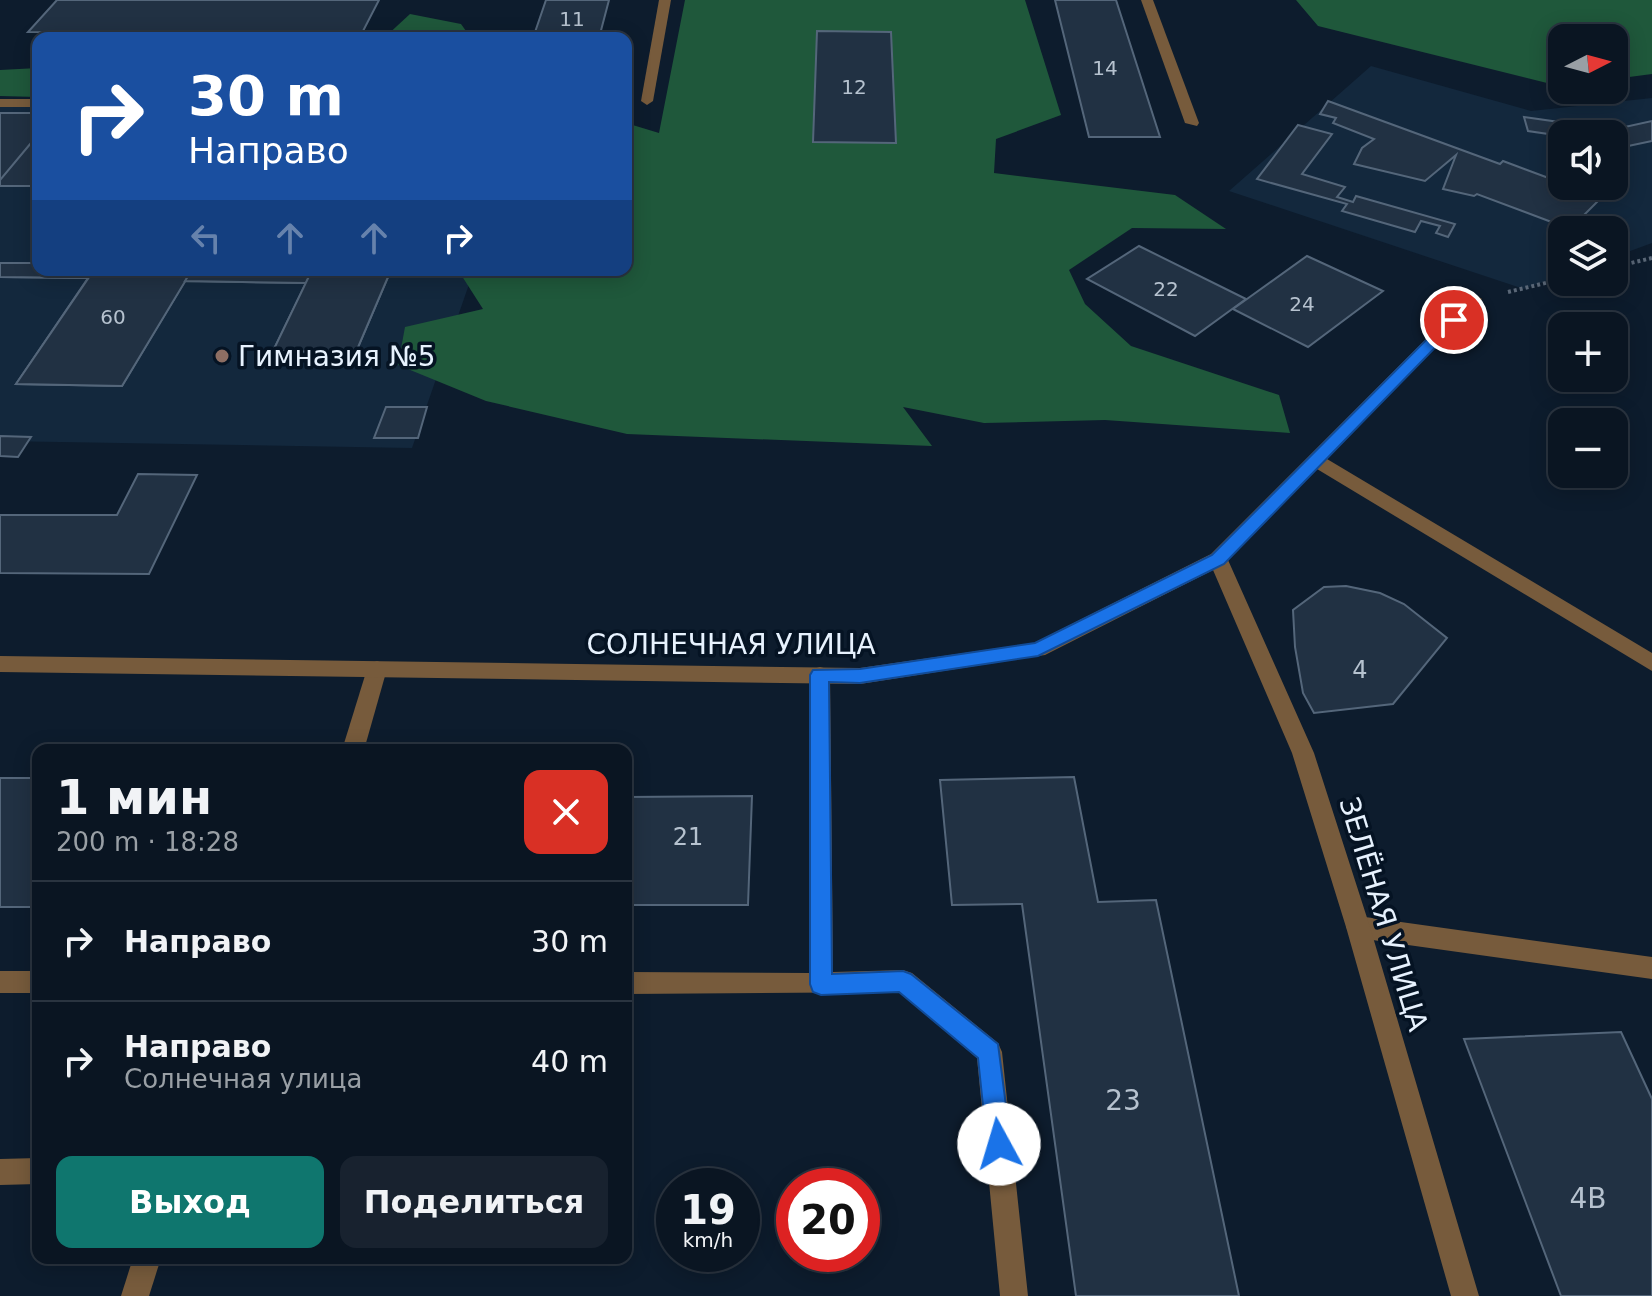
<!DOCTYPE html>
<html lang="ru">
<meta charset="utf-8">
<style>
:root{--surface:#0a1522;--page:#18222f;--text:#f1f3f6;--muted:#999fa5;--line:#2a3440;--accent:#0f766e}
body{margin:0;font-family:"DejaVu Sans",sans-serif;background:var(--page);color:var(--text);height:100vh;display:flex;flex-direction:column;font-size:30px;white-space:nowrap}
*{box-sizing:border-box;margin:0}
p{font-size:26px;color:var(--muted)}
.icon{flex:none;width:44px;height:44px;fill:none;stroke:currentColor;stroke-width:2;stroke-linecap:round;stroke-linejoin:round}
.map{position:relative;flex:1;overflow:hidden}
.sheet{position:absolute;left:32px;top:744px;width:600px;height:520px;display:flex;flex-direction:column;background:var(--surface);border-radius:16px;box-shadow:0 4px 20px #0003,0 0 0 2px var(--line)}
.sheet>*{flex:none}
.top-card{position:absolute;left:32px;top:32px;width:600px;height:244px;border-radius:16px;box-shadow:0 4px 20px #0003,0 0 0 2px var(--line);background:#1a4fa0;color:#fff;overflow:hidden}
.needle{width:52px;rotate:84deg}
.tools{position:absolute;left:1548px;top:24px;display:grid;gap:16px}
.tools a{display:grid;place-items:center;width:80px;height:80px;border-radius:16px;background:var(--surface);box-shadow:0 4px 20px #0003,0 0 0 2px var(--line);font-size:40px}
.speed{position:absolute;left:656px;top:1168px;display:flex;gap:16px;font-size:40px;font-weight:700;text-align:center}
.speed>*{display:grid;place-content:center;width:104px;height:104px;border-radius:50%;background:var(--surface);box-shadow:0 4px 20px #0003,0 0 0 2px var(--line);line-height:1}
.speed small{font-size:20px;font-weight:400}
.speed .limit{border:12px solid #d22;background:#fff;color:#111}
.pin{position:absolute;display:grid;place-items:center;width:68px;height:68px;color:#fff;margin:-34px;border:4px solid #fff;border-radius:50%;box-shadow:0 2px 8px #0007}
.me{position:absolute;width:88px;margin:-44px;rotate:354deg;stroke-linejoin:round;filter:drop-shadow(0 0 6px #0008)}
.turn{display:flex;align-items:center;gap:28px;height:168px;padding:0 24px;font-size:36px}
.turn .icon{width:104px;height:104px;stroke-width:2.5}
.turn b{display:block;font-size:56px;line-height:68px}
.lanes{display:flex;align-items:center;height:76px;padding:0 24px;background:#0003;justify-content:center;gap:40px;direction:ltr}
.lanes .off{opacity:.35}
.round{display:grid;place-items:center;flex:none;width:84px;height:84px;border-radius:16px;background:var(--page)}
.summary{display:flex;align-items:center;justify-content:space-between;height:136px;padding:0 24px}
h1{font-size:48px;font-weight:600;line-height:60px}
.action{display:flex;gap:16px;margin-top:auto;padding:16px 24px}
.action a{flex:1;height:92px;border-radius:16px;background:var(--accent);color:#fff;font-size:32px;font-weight:600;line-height:92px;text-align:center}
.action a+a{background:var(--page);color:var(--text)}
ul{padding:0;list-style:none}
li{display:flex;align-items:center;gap:24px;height:120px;padding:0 24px;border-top:2px solid var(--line)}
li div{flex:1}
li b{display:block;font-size:30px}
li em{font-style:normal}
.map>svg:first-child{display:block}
</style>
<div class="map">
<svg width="1652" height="1296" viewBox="0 0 1652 1296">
<rect width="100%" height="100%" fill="#0d1c2d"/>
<g fill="#13283d" fill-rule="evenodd">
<path d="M1371 66 1531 111 1652 98V243L1614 257V230H1562V275L1524 289 1229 191ZM1562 134H1614V186H1562Z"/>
<polygon points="0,100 38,100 38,270 474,270 412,448 0,441"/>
</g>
<g fill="#1f583b">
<polygon points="685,0 1025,0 1061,115 996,139 994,173 1175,195 1226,229 1132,228 1069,270 1085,304 1131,346 1279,395 1290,433 1105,420 984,423 903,407 932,446 627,434 486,401 398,365 405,327 483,309 458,270 626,270 626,123 659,133"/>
<polygon points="1296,0 1652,0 1652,74 1614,79 1614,38 1562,38 1562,84 1555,85 1318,26"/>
<polygon points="410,14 461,24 471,38 384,38"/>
<polygon points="38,68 38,97 0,96 0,70"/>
</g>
<g fill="#213143" stroke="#54667a" stroke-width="2">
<polygon points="57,0 379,0 362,33 28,32"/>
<polygon points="546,0 609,0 599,38 533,38"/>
<polygon points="1055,0 1116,0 1160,137 1089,137"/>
<polygon points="817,31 891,32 896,143 813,142"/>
<polygon points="1328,101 1500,164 1503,161 1562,183 1562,186 1602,197 1570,229 1477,194 1474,196 1443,189 1456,155 1425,181 1354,164 1362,148 1374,139 1333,123 1336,118 1320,114"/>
<rect x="0" y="113" width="38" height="73"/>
<polygon points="1524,117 1580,125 1581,134 1562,136 1528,131"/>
<polygon points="1652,121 1652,141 1614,149 1614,134 1593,134"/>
<polygon points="1298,125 1332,134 1302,174 1345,187 1337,197 1353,202 1356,196 1455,224 1448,237 1436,233 1440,226 1421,221 1415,232 1342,211 1347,204 1257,179"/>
<polygon points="36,137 38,186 0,186 0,180"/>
<polygon points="1139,246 1246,299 1195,336 1087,279"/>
<polygon points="1307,256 1383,291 1308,347 1233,309"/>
<polygon points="0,263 38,263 38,270 94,270 88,278 0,277"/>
<polygon points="0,263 38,263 38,270 391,270 356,352 273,351 306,283 185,281 122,386 16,384 88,278 0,277"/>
<polygon points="94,270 192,270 122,386 16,384"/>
<polygon points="192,270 312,270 306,283 185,281"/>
<polygon points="312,270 391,270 356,352 273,351"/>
<polygon points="386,407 427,407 418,438 374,438"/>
<polygon points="0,436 31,437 18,457 0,456"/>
<polygon points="138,474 197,475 149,574 0,573 0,515 117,515"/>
<polygon points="1346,586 1380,593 1404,604 1447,638 1393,704 1314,713 1303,693 1295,647 1293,610 1324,587"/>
<polygon points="1074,777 1098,902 1156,900 1239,1296 1076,1296 1022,904 952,905 940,780"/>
<rect x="0" y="778" width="38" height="129"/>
<polygon points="752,796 748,905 626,905 626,797"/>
<polygon points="1621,1032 1652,1099 1652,1296 1561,1296 1464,1039"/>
</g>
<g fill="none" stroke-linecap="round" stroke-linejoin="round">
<g stroke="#5a6777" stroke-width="4" stroke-dasharray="3 3" stroke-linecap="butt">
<polyline points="1614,267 1652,258"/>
<polyline points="1508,292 1562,279"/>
</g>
<g fill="#775b3c" fill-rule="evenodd">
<polygon points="1141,0 1153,0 1199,123 1197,126 1185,123"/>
<rect x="0" y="99" width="38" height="8"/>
<polygon points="377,661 384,664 387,669 364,750 342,750 367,669 370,664"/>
<polygon points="820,667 827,669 830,675 833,972 903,970 912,973 998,1043 1002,1052 1028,1296 1000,1296 977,1058 899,992 626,994 626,972 809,973 810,675 813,669"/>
<polygon points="1358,916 1652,957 1652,979 1358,938 1350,934 1346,927 1350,920"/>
<rect x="0" y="971" width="38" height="22"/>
<polygon points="38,1158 38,1184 0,1185 0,1159"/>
<polygon points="133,1258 161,1258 149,1296 121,1296"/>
</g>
<g fill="#775b3c" fill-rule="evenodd">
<polygon points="659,0 671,0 653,101 647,105 641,101"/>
<polygon points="1474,294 1482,299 1479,302 1327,459 1652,653 1652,671 1317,469 1228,560 1314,753 1370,927 1479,1296 1451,1296 1346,927 1292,753 1213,570 1045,655 860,684 0,672 0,656 860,668 1034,643 1211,554 1469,296"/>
</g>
</g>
<polygon fill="#1a73e8" stroke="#114b97" stroke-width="2" points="1454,315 1459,317 1459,323 1224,564 1038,656 860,683 829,682 832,974 903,971 911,974 998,1044 1011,1144 1007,1152 999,1156 990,1152 987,1144 978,1058 899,992 821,995 813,992 810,984 810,675 813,670 860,669 1035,643 1212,555 1449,317"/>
<circle fill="#8d6e63" stroke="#051323" stroke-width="3" cx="222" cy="356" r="8"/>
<g text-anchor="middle" stroke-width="7" stroke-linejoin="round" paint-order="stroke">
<g font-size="20" fill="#b6c2cf">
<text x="572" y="26">11</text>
<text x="1105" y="75">14</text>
<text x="854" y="94">12</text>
<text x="1166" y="296">22</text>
<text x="1302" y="311">24</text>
<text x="113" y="324">60</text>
</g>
<g font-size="24" fill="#b6c2cf">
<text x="1360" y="678">4</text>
<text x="688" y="845">21</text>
</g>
<g font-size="28" fill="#e7f2fe" stroke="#051323" text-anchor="start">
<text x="238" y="366">Гимназия №5</text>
</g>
<g font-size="28" fill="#e7f2fe" stroke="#051323">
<text x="731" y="654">СОЛНЕЧНАЯ УЛИЦА</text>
<text transform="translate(1384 914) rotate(73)" y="10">ЗЕЛЁНАЯ УЛИЦА</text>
</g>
<g font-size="28" fill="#b6c2cf">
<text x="1123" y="1110">23</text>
<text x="1588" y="1208">4В</text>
</g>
</g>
</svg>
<div class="tools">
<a><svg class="needle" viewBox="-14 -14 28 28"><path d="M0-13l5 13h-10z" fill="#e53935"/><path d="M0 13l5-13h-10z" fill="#999fa5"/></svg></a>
<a><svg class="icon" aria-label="sound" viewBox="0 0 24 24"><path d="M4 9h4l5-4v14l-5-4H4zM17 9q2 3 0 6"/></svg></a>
<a><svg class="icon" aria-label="layers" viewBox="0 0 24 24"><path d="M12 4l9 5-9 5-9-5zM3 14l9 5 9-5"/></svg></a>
<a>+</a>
<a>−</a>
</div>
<div class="speed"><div>19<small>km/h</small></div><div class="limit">20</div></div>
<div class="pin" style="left:1454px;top:320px;background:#d93025"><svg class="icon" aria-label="arrive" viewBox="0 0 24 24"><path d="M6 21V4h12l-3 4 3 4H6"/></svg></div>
<svg class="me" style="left:999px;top:1144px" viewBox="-20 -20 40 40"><circle r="19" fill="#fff"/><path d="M0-13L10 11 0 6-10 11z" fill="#1a73e8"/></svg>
<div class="top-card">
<div class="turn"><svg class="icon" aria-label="right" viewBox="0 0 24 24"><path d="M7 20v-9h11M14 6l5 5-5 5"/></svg><div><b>30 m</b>Направо</div></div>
<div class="lanes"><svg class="icon off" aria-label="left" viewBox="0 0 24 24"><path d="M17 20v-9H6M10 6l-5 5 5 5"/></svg><svg class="icon off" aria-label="ahead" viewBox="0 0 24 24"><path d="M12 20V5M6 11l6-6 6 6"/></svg><svg class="icon off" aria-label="ahead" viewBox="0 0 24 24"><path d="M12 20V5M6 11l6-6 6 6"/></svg><svg class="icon" aria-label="right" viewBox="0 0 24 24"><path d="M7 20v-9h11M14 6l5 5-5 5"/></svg></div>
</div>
<section class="sheet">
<div class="summary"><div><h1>1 мин</h1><p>200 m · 18:28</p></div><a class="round" style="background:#d93025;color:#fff"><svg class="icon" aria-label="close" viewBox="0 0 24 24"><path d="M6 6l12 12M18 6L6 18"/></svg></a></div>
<ul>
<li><svg class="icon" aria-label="right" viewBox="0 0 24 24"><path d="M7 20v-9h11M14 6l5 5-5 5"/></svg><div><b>Направо</b></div><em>30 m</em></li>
<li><svg class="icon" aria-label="right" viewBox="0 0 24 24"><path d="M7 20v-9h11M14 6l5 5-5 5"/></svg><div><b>Направо</b><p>Солнечная улица</p></div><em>40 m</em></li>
</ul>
<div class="action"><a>Выход</a><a>Поделиться</a></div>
</section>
</div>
